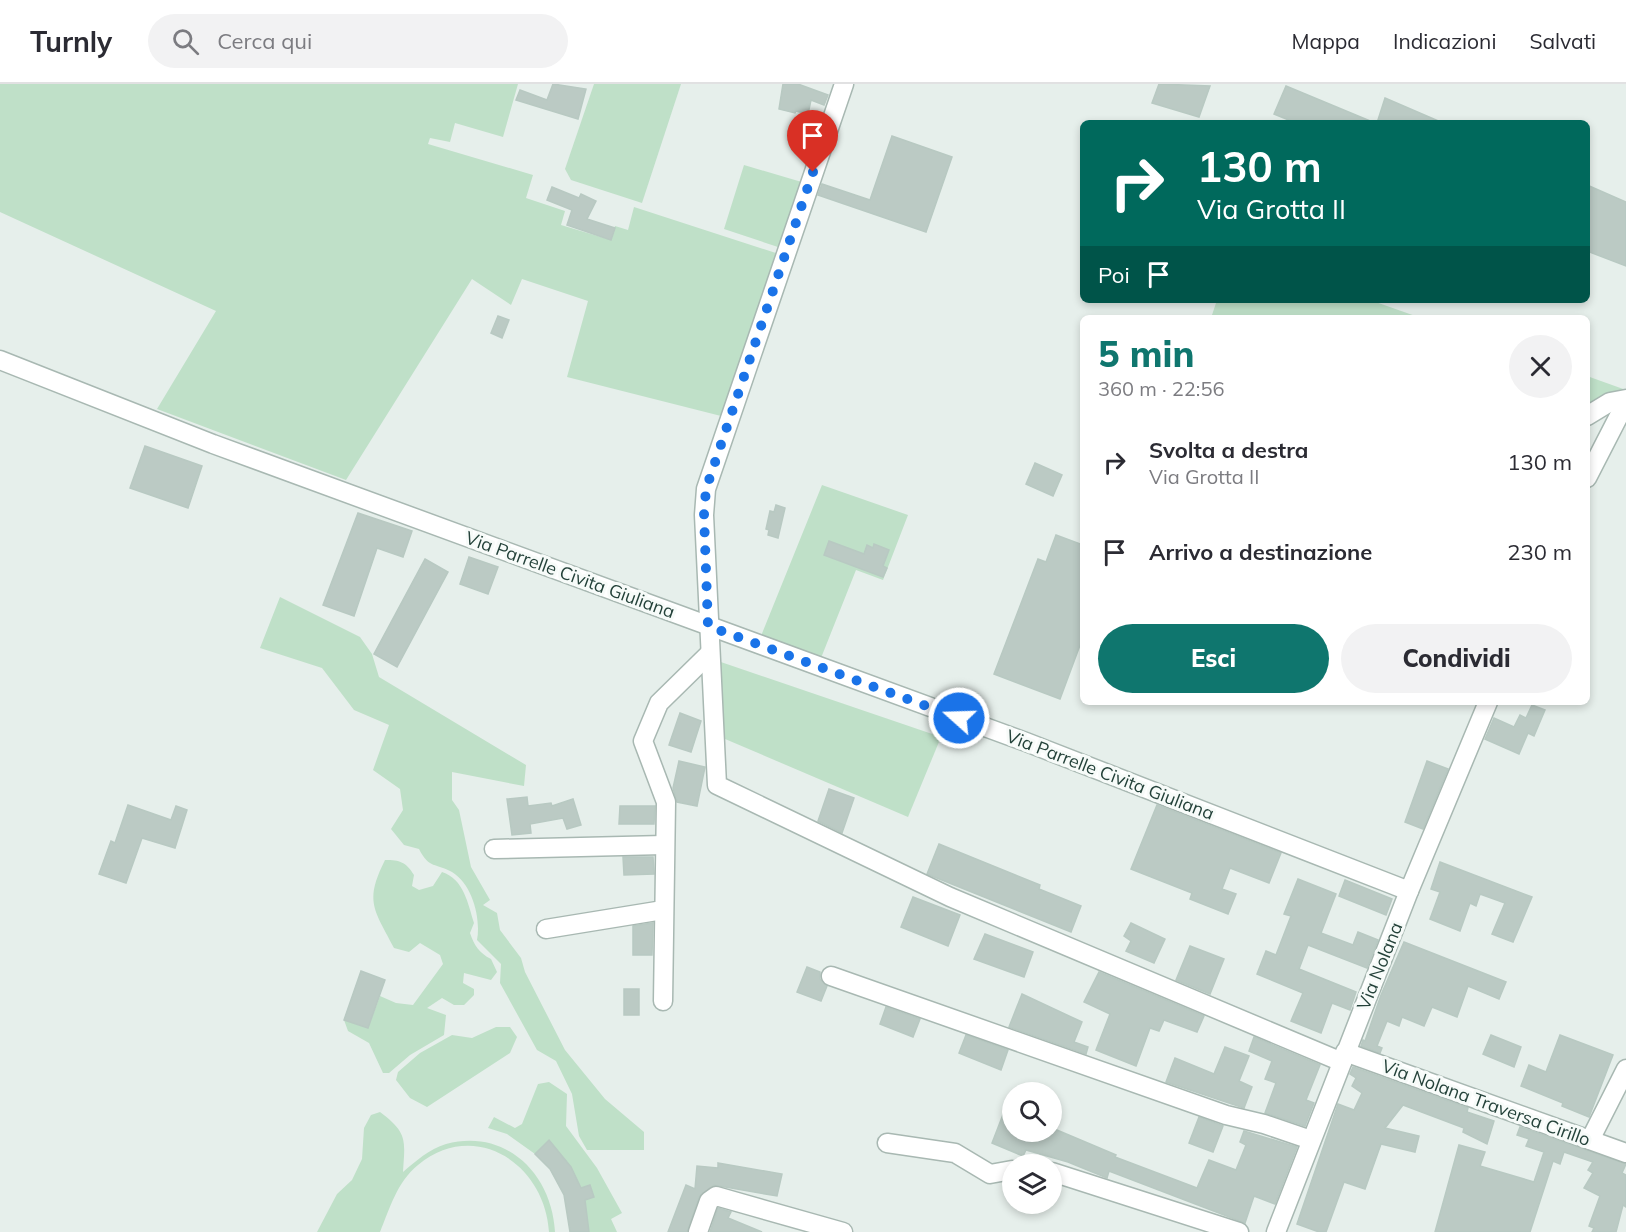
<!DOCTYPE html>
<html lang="it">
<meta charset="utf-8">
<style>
:root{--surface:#fff;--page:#f2f2f3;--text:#2b2b33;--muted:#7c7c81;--line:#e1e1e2;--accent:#0f766e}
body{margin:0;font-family:Mulish,sans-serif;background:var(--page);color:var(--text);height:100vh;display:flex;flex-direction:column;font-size:22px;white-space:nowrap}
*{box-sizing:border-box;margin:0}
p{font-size:20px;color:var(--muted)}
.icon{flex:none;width:33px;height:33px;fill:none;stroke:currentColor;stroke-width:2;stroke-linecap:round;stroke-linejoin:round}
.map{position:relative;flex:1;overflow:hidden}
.sheet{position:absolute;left:1080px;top:231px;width:510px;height:390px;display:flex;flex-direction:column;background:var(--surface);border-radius:9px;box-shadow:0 3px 9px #0003}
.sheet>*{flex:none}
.top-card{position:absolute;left:1080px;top:36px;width:510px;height:183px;border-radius:9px;box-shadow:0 3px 9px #0003;background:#00695c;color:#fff;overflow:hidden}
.controls{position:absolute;left:1002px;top:998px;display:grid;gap:12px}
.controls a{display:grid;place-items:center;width:60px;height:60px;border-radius:50%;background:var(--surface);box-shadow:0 3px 9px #0003;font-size:30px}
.pin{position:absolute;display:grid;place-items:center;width:51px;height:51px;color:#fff;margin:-62px -26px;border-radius:50% 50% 50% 0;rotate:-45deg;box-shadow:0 0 6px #0007}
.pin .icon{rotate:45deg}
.me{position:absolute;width:66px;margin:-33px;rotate:290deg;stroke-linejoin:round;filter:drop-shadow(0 0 4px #0008)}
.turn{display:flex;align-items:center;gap:21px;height:126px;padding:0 18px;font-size:27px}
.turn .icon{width:78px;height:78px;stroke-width:2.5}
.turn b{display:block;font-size:42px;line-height:51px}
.then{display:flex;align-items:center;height:57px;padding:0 18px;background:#0003;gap:12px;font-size:22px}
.round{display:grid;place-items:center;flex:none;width:63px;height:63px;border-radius:32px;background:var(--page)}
.overview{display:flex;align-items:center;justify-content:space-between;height:102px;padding:0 18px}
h1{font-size:36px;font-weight:800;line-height:45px;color:var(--accent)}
.button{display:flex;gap:12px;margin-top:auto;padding:12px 18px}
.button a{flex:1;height:69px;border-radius:36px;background:var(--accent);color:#fff;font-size:24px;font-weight:800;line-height:69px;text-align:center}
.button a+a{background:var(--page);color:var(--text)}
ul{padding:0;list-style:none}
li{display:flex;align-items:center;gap:18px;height:90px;padding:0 18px}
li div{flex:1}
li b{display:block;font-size:22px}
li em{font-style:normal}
header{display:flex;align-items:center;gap:36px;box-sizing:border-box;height:84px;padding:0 30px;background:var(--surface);border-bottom:2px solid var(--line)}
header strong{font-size:28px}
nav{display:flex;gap:33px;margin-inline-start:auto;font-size:21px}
.search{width:420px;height:54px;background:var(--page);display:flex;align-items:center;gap:15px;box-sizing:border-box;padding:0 21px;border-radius:33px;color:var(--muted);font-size:22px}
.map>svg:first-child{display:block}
</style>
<header>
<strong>Turnly</strong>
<div class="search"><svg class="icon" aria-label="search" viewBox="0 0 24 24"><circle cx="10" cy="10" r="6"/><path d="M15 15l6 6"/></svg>Cerca qui</div>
<nav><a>Mappa</a><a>Indicazioni</a><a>Salvati</a></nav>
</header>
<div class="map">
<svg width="1626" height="1148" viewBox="0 0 1626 1148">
<rect width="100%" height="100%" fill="#e6efeb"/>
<g fill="#bfe0c8">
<polygon points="0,0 518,0 503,53 455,39 450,58 430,54 428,60 533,91 526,114 565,127 561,141 611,156 615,142 628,146 634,123 779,170 725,333 567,293 588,217 522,195 511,221 472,195 346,396 157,325 216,227 0,128"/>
<polygon points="594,0 681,0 642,119 571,96 565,85"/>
<polygon points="744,81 805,99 781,164 724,145"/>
<polygon points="1217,216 1370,216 1421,234 1211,234"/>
<polygon points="1587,292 1626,306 1626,307 1587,323"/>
<polygon points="822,401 908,431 883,496 856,486 821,574 761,552"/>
<path d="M280 513 360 553 372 570 379 593 526 681 524 702 452 688V716L459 726 471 783 490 816 483 821 497 829 500 846 521 874 525 888 565 966 605 1015 644 1048V1066H587L579 1052 572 1010 556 977 537 966 500 899 501 880 477 856C481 835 473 801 452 788 436 779 429 785 419 765L404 761 391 745 403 726 400 705 373 686 389 641 354 626 322 584 260 564Z"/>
<polygon points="715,576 941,653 908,733 718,652"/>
<path d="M385 776C400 776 406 778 414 791L412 802 419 806 433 802 442 788C464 795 468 820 474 839L470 849C474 861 479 869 491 875L497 888 491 896 464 889 463 899 474 905V911L464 921H454L442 914 427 924 446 931 444 951 410 971 389 989H383L369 959 348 947 344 936 368 944 380 912 396 919 413 921 443 880 440 871 420 859 409 868 394 864C374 825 364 818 385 776Z"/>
<polygon points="496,943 510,943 517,953 510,969 427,1023 410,1014 396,996 398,988 420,969 452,951 472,954"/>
<polygon points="549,998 567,1010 566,1042 597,1084 622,1129 611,1135 617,1148 589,1148 585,1116 594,1113 590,1102 581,1104 571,1083 549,1056 535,1070 507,1050 488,1044 494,1033 515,1044 522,1040 538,1000"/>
<path d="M380 1028C408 1049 405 1056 403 1088 416 1077 429 1065 446 1060 506 1044 552 1090 555 1148H549C545 1080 475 1034 418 1081 397 1098 390 1124 380 1148H317L337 1110 352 1096 362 1075 364 1044 371 1031Z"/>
</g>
<g fill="#bbcac4" stroke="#b8c9c2" stroke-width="1.5">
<polygon points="553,0 586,5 578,35 516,16 520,6 547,16"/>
<polygon points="783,0 798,0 828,11 824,21 811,16 808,30 796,27 795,29 779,25"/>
<polygon points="1159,0 1210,2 1199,33 1152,19"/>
<polygon points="1286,2 1375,39 1296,39 1274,30"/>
<polygon points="1385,14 1443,39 1377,39"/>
<polygon points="892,52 952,73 926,148 818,111 822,100 870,116"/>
<polygon points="1587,101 1626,118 1626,182 1587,167"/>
<polygon points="552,103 579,114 581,110 596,117 587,135 615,144 611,156 567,141 572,126 547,116"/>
<polygon points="498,232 509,236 502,254 491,249"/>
<polygon points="145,362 202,382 188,424 130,404"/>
<polygon points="1035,379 1062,391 1053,412 1026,400"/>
<polygon points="776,421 785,424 778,454 768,451 769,446 766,445 770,427 774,428"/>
<polygon points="358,429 412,447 403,473 377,464 354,532 323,521"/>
<polygon points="1056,451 1083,461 1083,553 1060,615 994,590 1038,475 1046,478"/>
<polygon points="829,457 864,470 867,461 873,464 874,460 889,466 883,482 887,484 883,493 824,471"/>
<polygon points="469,473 498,483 488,510 460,500"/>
<polygon points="425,475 448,488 397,583 374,570"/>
<polygon points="1532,621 1545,626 1534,652 1528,649 1519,670 1485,655 1494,634 1514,643 1520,631 1526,634"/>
<polygon points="680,629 701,637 691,668 669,661"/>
<polygon points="679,677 705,683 697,722 677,718 673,704"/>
<polygon points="1427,677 1448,685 1423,745 1405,738"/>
<polygon points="829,705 854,714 842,749 818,737"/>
<polygon points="527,713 528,722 551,719 552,722 573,715 581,741 567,745 563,734 530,740 531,749 512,751 507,715"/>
<polygon points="128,721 171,736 176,722 187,726 175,764 142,754 126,799 99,790 111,757 115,759"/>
<polygon points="1157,721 1281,769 1269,799 1230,784 1222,805 1236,810 1228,830 1190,815 1192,809 1131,785"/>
<polygon points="620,722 655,722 654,740 619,740"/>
<polygon points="939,760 1040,801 1039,805 1081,822 1071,848 927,790"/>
<polygon points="623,773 653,773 654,790 624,791"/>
<polygon points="1440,778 1532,813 1513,858 1492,850 1505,819 1480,810 1476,822 1470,819 1460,847 1430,835 1440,808 1431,805"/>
<polygon points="1298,795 1336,810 1321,849 1353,861 1358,848 1378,856 1367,884 1308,861 1299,885 1356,908 1350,926 1332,919 1321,949 1291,937 1303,909 1257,890 1266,867 1276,871 1291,832 1284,830"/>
<polygon points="1345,796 1392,815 1386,831 1339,812"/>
<polygon points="913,813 960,831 948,862 901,843"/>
<polygon points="653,839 652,871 633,871 633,842"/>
<polygon points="1131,839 1165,855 1154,879 1126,867 1131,857 1124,852"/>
<polygon points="985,850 1033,868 1024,893 974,875"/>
<polygon points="1404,858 1506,898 1499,915 1468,902 1457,933 1432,923 1424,942 1402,933 1399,942 1387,937 1377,962 1382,964 1380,969 1361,962 1363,956 1365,957 1381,911"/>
<polygon points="1190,862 1224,875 1210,910 1176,896"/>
<polygon points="807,883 820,888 820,895 827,902 821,917 797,908"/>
<polygon points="361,887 385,896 368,944 344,936"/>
<polygon points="1099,888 1204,932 1197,948 1164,936 1159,947 1150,944 1136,982 1096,966 1110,930 1084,918"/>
<rect x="624" y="905" width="15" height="26"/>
<polygon points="1022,910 1082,938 1074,958 1088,963 1086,970 1009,943"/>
<polygon points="886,923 920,935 913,953 880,940"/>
<polygon points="966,951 1008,966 1001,986 959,969"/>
<polygon points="1491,951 1521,963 1514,983 1483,970"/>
<polygon points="1560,951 1613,971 1589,1033 1562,1022 1563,1019 1521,1002 1529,981 1546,988"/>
<polygon points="1254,953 1320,981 1306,1016 1314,1019 1305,1042 1265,1029 1276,999 1265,995 1272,977 1249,967"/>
<polygon points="1225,963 1249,972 1239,997 1252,1003 1244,1024 1166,998 1175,974 1214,990"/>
<polygon points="1353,983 1468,1024 1467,1028 1494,1037 1487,1060 1463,1048 1464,1044 1403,1021 1385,1044 1419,1052 1415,1068 1381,1060 1365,1105 1344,1098 1326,1148 1319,1148 1297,1140 1338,1020 1354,1026 1362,1009 1352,1002 1356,994 1350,990"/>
<polygon points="1004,1028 1012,1031 1012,1047 1052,1047 1052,1044 1116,1071 1115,1073 1197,1104 1209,1076 1236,1086 1246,1061 1240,1058 1244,1047 1297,1063 1275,1120 1254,1112 1245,1139 1109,1087 1107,1094 1068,1078 1026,1066 1023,1072 992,1059"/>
<polygon points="1199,1033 1223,1042 1213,1068 1189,1059"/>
<polygon points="1520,1043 1626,1080 1622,1089 1626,1091 1626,1123 1623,1121 1616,1148 1592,1148 1594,1144 1589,1142 1600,1112 1584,1104 1593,1089 1588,1086 1593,1078 1564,1068 1560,1080 1553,1077 1530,1148 1435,1148 1459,1061 1485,1068 1480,1082 1534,1098 1544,1068 1526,1062 1529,1055 1517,1051"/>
<polygon points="549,1056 571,1083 581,1104 590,1101 594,1113 585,1116 589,1148 570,1148 564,1111 550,1085 535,1070"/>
<polygon points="718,1079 782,1090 777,1112 714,1101 699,1113 687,1148 668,1148 686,1101 695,1105 697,1082 718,1084"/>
<polygon points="718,1124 731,1128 728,1134 762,1148 710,1148"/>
</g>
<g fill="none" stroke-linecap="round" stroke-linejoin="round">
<g stroke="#a8b8b2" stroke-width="21">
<g id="minor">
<polyline points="844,0 706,405 704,431 717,701 950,813 1342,978"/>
<polyline points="0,276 213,360 1026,658 1409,807"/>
<polyline points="1587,332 1610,318 1626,315"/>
<polyline points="1587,394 1626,318"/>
<polyline points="494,765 664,761"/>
<polyline points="546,845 663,826"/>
<polyline points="831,892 1226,1031 1264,1040 1311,1056"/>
<polyline points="663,917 666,718 643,657 659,619 710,569"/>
<polyline points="1345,968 1626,1069"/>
<polyline points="1590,1056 1626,985"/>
<polyline points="887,1059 955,1069 990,1090 1012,1086"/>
<polyline points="1052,1088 1239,1148"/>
<polyline points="698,1148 709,1117 716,1112 843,1148"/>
<polyline points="1276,1148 1409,807 1488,618"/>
</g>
</g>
<use href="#minor" stroke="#fff" stroke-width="18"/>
</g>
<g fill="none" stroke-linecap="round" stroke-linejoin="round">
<polyline stroke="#1a73e8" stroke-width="10" stroke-dasharray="0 18" points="813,88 706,405 704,431 708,542 959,634"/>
</g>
<g text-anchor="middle" stroke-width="6" stroke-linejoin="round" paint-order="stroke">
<g font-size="18" fill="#24423a" stroke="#f7fbf9">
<text transform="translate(570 491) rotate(20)" y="6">Via Parrelle Civita Giuliana</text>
<text transform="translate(1110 691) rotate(21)" y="6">Via Parrelle Civita Giuliana</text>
<text transform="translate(1380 882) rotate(-68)" y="6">Via Nolana</text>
<text transform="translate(1486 1019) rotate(20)" y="6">Via Nolana Traversa Cirillo</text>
</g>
</g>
</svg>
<div class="controls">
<a><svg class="icon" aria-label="search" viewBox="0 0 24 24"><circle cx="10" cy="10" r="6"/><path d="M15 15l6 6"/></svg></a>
<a><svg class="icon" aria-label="layers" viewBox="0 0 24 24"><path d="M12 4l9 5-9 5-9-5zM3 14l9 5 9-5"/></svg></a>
</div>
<div class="pin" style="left:813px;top:88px;background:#d93025"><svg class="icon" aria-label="arrive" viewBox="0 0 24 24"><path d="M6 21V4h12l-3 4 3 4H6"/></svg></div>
<svg class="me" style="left:959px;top:634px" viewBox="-20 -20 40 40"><circle r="17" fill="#1a73e8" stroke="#fff" stroke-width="3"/><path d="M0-11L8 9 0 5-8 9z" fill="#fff"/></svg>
<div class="top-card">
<div class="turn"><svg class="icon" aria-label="right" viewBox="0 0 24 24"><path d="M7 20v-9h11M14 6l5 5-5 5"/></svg><div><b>130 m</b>Via Grotta II</div></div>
<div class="then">Poi<svg class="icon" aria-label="arrive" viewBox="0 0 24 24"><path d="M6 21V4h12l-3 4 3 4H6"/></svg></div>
</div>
<section class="sheet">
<div class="overview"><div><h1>5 min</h1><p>360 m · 22:56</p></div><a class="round"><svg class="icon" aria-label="close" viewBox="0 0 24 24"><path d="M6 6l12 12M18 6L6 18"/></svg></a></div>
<ul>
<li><svg class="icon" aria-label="right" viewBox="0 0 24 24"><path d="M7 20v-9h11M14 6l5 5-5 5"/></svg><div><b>Svolta a destra</b><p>Via Grotta II</p></div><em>130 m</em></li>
<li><svg class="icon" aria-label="arrive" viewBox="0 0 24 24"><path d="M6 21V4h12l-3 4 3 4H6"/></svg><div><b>Arrivo a destinazione</b></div><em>230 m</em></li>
</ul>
<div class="button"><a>Esci</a><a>Condividi</a></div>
</section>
</div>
